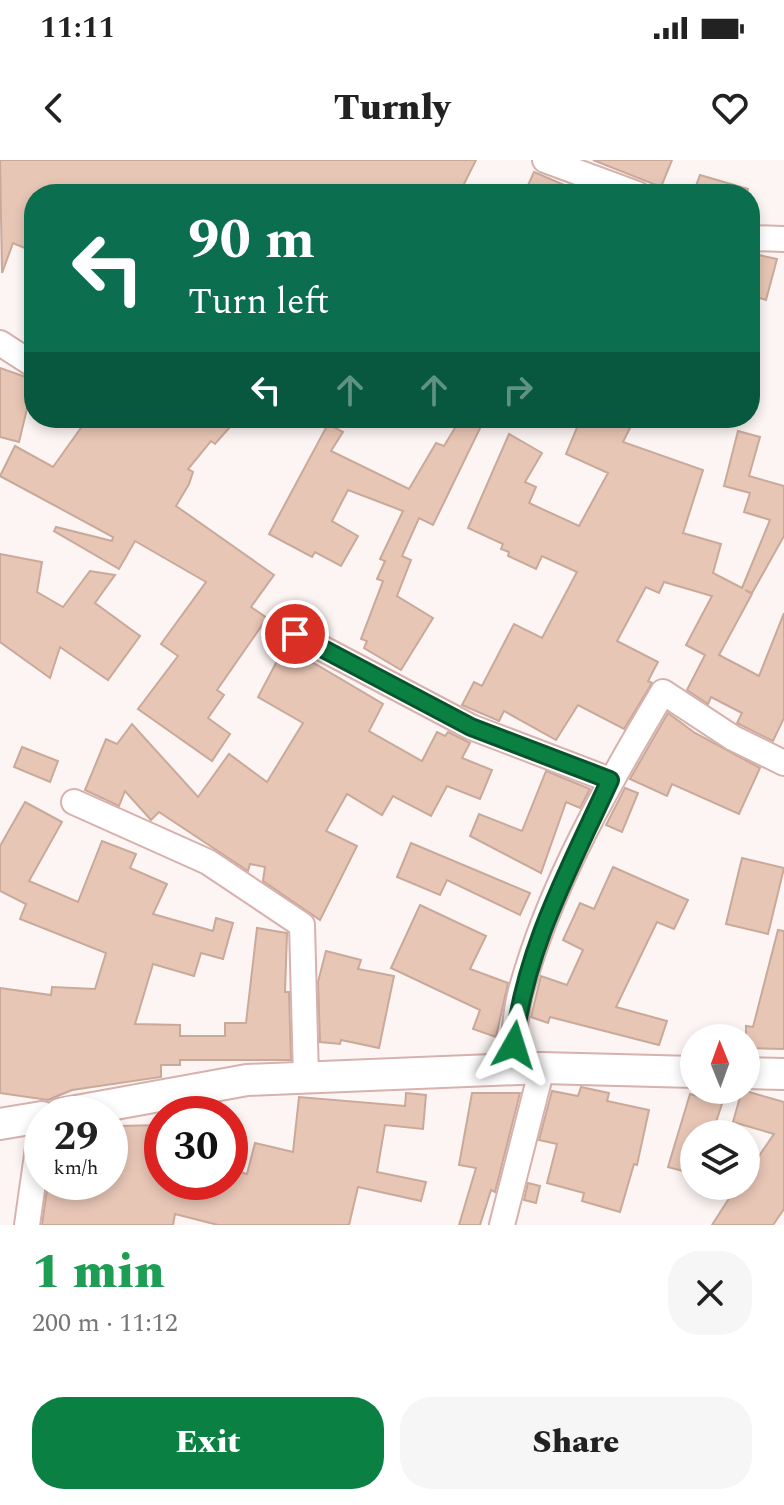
<!DOCTYPE html>
<meta charset="utf-8">
<style>
:root{--surface:#fff;--page:#f6f6f6;--text:#222;--muted:#767676;--accent:#0b8043}
body{margin:0;font-family:Spectral,serif;background:var(--page);color:var(--text);height:100vh;display:flex;flex-direction:column;font-size:30px;white-space:nowrap}
*{box-sizing:border-box;margin:0}
p{font-size:26px;color:var(--muted)}
.icon{flex:none;width:44px;height:44px;fill:none;stroke:currentColor;stroke-width:2;stroke-linecap:round;stroke-linejoin:round}
.map{position:relative;height:1065px;overflow:hidden}
.side{display:flex;flex-direction:column;background:var(--surface);flex:1}
.side>*{flex:none}
.guide{position:absolute;left:24px;top:24px;width:736px;height:244px;border-radius:32px;box-shadow:0 4px 12px #0003;background:#0b6e4f;color:#fff;overflow:hidden}
.needle{width:52px;rotate:359deg}
.tools{position:absolute;left:680px;top:864px;display:grid;gap:16px}
.tools a{display:grid;place-items:center;width:80px;height:80px;border-radius:50%;background:var(--surface);box-shadow:0 4px 12px #0003;font-size:40px}
.speed{position:absolute;left:24px;top:936px;display:flex;gap:16px;font-size:40px;font-weight:700;text-align:center}
.speed>*{display:grid;place-content:center;width:104px;height:104px;border-radius:50%;background:var(--surface);box-shadow:0 4px 12px #0003;line-height:1}
.speed small{font-size:20px;font-weight:400}
.speed .limit{border:12px solid #d22;background:#fff;color:#111}
.pin{position:absolute;display:grid;place-items:center;width:68px;height:68px;color:#fff;margin:-34px;border:4px solid #fff;border-radius:50%;box-shadow:0 2px 8px #0007}
.me{position:absolute;width:88px;margin:-44px;rotate:6deg;stroke-linejoin:round;filter:drop-shadow(0 0 6px #0008)}
.turn{display:flex;align-items:center;gap:28px;height:168px;padding:0 32px;font-size:36px}
.turn .icon{width:104px;height:104px;stroke-width:2.5}
.turn b{display:block;font-size:56px;line-height:68px}
.lanes{display:flex;align-items:center;height:76px;padding:0 32px;background:#0003;justify-content:center;gap:40px;direction:ltr}
.lanes .off{opacity:.35}
.round{display:grid;place-items:center;flex:none;width:84px;height:84px;border-radius:32px;background:var(--page)}
.summary{display:flex;align-items:center;justify-content:space-between;height:136px;padding:0 32px}
h1{font-size:48px;font-weight:800;line-height:60px;color:#1e9e55}
.button{display:flex;gap:16px;margin-top:auto;padding:16px 32px}
.button a{flex:1;height:92px;border-radius:32px;background:var(--accent);color:#fff;font-size:32px;font-weight:800;line-height:92px;text-align:center}
.button a+a{background:var(--page);color:var(--text)}
.status{display:flex;justify-content:space-between;align-items:center;height:56px;padding:0 40px;background:var(--surface);direction:ltr}
.status svg{height:22px;fill:currentColor}
header{display:flex;justify-content:space-between;align-items:center;height:104px;padding:0 32px;background:var(--surface);font-size:36px;font-weight:800}
.map>svg:first-child{display:block}
</style>
<div class="status"><b>11:11</b><svg viewBox="0 0 49 12"><path d="M0 12V9h3v3zM5 12V6h3v6zM10 12V3h3v9zM15 12V0h3v12zM26 1h20v11H26zM47 4h2v5h-2z"/></svg></div>
<header><svg class="icon" aria-label="back" viewBox="0 0 24 24"><path d="M15 5l-7 7 7 7"/></svg>Turnly<svg class="icon" aria-label="heart" viewBox="0 0 24 24"><path d="M12 20l-8-8c-3-5 5-10 8-4 3-6 11-1 8 4z"/></svg></header>
<div class="map">
<svg width="784" height="1065" viewBox="0 0 784 1065">
<rect width="100%" height="100%" fill="#fdf5f4"/>
<g fill="#e8c6b6" stroke="#c9a999" stroke-width="2">
<polygon points="0,0 476,0 459,34 34,34 34,92 13,83 2,113"/>
<polygon points="593,0 672,0 661,27"/>
<polygon points="534,12 585,34 524,34"/>
<polygon points="700,15 748,29 747,34 693,34"/>
<polygon points="750,93 777,99 766,140 750,135"/>
<polygon points="0,208 34,220 19,282 0,277"/>
<polygon points="88,258 238,258 215,284 211,281 188,309 193,312 189,324 176,346 274,415 251,447 267,458 217,530 224,535 208,558 230,574 212,601 138,549 178,496 161,484 206,422 135,381 119,409 54,371 56,367 112,381 113,377 0,316 15,286 53,307"/>
<polygon points="461,258 485,258 433,365 419,358 402,396 411,400 397,436 433,458 401,510 364,488 367,481 361,479 383,421 377,419 385,401 380,399 403,351 348,330 332,361 358,376 341,406 315,392 312,397 269,374 328,264 343,272 331,291 409,329 436,283 444,286"/>
<polygon points="581,258 635,258 623,282 703,310 683,373 721,384 713,413 742,428 770,360 744,352 750,333 724,326 738,271 760,277 749,316 784,326 784,376 752,433 745,430 752,434 719,495 759,516 784,453 784,558 773,581 737,563 742,553 711,537 708,544 687,530 705,495 686,485 712,436 664,422 659,433 646,427 617,481 658,502 648,521 652,523 624,569 578,545 556,580 504,551 499,561 462,545 474,522 482,526 514,464 542,478 577,412 542,396 536,409 508,396 509,392 501,389 503,384 468,368 509,274 542,293 525,322 536,327 529,343 579,366 608,313 566,294"/>
<polygon points="0,394 42,402 37,432 63,447 90,411 115,415 95,443 140,476 108,520 60,487 50,518 0,482"/>
<polygon points="285,486 383,544 369,571 422,601 437,572 445,576 448,572 470,583 462,598 492,610 480,639 447,626 431,656 393,636 382,655 347,634 326,671 357,686 320,760 263,721 265,707 250,704 248,711 159,652 151,660 125,631 119,646 85,630 106,579 117,584 132,564 198,637 229,594 267,622 303,563 258,537"/>
<polygon points="668,553 695,573 760,608 739,654 672,624 667,636 630,619"/>
<polygon points="22,587 58,601 50,622 14,607"/>
<polygon points="546,611 590,629 580,648 566,642 541,713 470,676 479,654 522,671"/>
<polygon points="625,628 638,633 622,672 606,665"/>
<polygon points="25,642 62,662 29,721 78,742 102,681 136,694 130,708 167,724 153,754 213,771 216,758 233,763 223,799 201,793 194,816 153,804 135,864 180,865 180,876 225,876 225,863 246,863 257,768 287,773 285,832 289,832 291,900 180,900 180,905 161,905 161,917 72,930 48,940 0,933 0,828 51,835 52,827 95,829 106,793 20,759 26,744 0,731 0,686"/>
<polygon points="411,683 530,733 520,755 447,720 440,735 397,717"/>
<polygon points="742,698 784,708 768,774 726,764"/>
<polygon points="613,707 688,740 674,769 657,762 616,847 667,861 659,885 550,857 548,863 531,857 541,816 567,825 583,790 563,780 580,743 594,749"/>
<polygon points="420,745 486,776 470,809 508,823 496,877 473,869 480,850 391,808"/>
<polygon points="778,770 784,771 784,889 746,888 746,866 753,867"/>
<polygon points="326,791 361,800 358,809 394,816 379,888 341,880 340,884 320,882 318,822"/>
<polygon points="581,927 609,933 607,941 649,950 637,1005 634,1004 620,1052 582,1041 584,1033 547,1023 557,984 539,980 552,931 578,936"/>
<polygon points="742,930 784,942 784,1049 773,1065 712,1065 737,1026 746,1026 746,1015 774,974 733,962"/>
<polygon points="406,933 426,935 423,969 385,965 377,1012 426,1022 421,1041 358,1027 349,1065 218,1065 175,1054 173,1065 42,1065 48,1022 110,1022 110,1009 120,1010 118,966 162,965 162,1022 230,1022 230,1009 247,1014 255,983 293,992 299,937 405,946"/>
<polygon points="472,933 520,933 495,1032 491,1030 480,1065 459,1065 476,1008 459,1005"/>
<polygon points="690,934 722,944 712,974 694,974 694,1014 668,1007"/>
<polygon points="528,1023 540,1026 536,1043 524,1040"/>
</g>
<g fill="none" stroke-linecap="round" stroke-linejoin="round">
<g stroke="#d7b1ad" stroke-width="28">
<g id="minor">
<polyline points="545,0 637,34"/>
<polyline points="750,78 784,79"/>
<polyline points="0,183 34,205"/>
<polyline points="295,474 471,567 610,620"/>
<polyline points="74,642 208,702 302,765 306,918"/>
<path d="M511 910C514 885 514 856 521 831 550 725 607 626 663 532L733 578 784 603"/>
<polyline points="27,1065 42,960"/>
<polyline points="502,1065 542,908"/>
</g>
</g>
<g stroke="#d7b1ad" stroke-width="34">
<g id="major">
<polyline points="746,913 784,914"/>
<polyline points="60,954 247,920 542,908 694,912"/>
<polyline points="0,964 42,957"/>
</g>
</g>
<use href="#minor" stroke="#fff" stroke-width="24"/>
<use href="#major" stroke="#fff" stroke-width="30"/>
</g>
<g fill="none" stroke-linecap="round" stroke-linejoin="round">
<g stroke="#07532c" stroke-width="20">
<path id="route" d="M295 474 471 567 610 620C570 708 525 788 514 885"/>
</g>
<use href="#route" stroke="#0b8043" stroke-width="14"/>
</g>
</svg>
<div class="tools">
<a><svg class="needle" viewBox="-14 -14 28 28"><path d="M0-13l5 13h-10z" fill="#e53935"/><path d="M0 13l5-13h-10z" fill="#767676"/></svg></a>
<a><svg class="icon" aria-label="layers" viewBox="0 0 24 24"><path d="M12 4l9 5-9 5-9-5zM3 14l9 5 9-5"/></svg></a>
</div>
<div class="speed"><div>29<small>km/h</small></div><div class="limit">30</div></div>
<div class="pin" style="left:295px;top:474px;background:#d93025"><svg class="icon" aria-label="arrive" viewBox="0 0 24 24"><path d="M6 21V4h12l-3 4 3 4H6"/></svg></div>
<svg class="me" style="left:514px;top:885px" viewBox="-20 -20 40 40"><path d="M0-17L14 15 0 8-14 15z" fill="#0b8043" stroke="#fff" stroke-width="4"/></svg>
<div class="guide">
<div class="turn"><svg class="icon" aria-label="left" viewBox="0 0 24 24"><path d="M17 20v-9H6M10 6l-5 5 5 5"/></svg><div><b>90 m</b>Turn left</div></div>
<div class="lanes"><svg class="icon" aria-label="left" viewBox="0 0 24 24"><path d="M17 20v-9H6M10 6l-5 5 5 5"/></svg><svg class="icon off" aria-label="ahead" viewBox="0 0 24 24"><path d="M12 20V5M6 11l6-6 6 6"/></svg><svg class="icon off" aria-label="ahead" viewBox="0 0 24 24"><path d="M12 20V5M6 11l6-6 6 6"/></svg><svg class="icon off" aria-label="right" viewBox="0 0 24 24"><path d="M7 20v-9h11M14 6l5 5-5 5"/></svg></div>
</div>
</div>
<section class="side">
<div class="summary"><div><h1>1 min</h1><p>200 m · 11:12</p></div><a class="round"><svg class="icon" aria-label="close" viewBox="0 0 24 24"><path d="M6 6l12 12M18 6L6 18"/></svg></a></div>
<div class="button"><a>Exit</a><a>Share</a></div>
</section>
